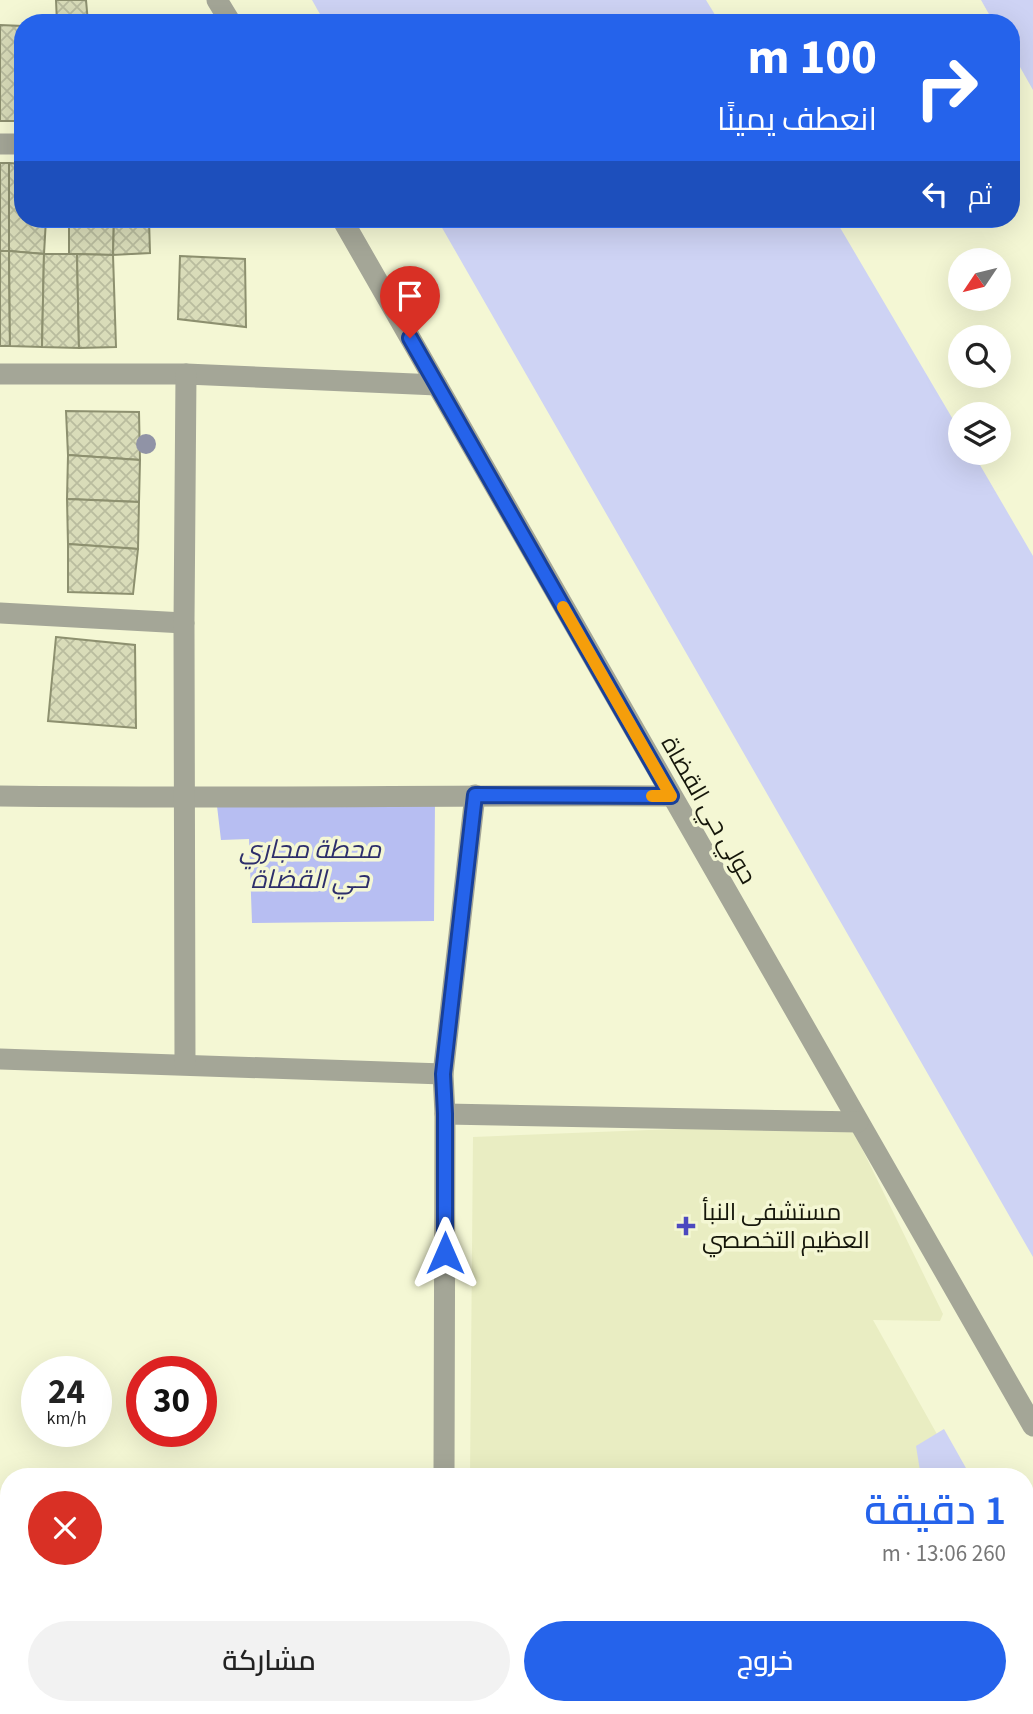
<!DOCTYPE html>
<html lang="ar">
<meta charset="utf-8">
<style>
:root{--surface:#fff;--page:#f2f2f2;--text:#222;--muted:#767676;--accent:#2563eb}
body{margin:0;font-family:"Source Sans 3",Cairo,sans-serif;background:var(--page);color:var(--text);direction:rtl;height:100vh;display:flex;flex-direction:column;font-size:26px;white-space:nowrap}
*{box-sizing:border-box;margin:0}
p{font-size:23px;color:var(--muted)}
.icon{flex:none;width:38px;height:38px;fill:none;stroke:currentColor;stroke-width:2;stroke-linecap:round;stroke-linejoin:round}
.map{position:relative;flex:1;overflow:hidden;direction:ltr}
.sheet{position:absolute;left:0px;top:1468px;width:1034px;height:247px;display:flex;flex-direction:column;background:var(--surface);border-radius:28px 28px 0 0;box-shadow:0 7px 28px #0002;direction:rtl}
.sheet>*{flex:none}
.banner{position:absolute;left:14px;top:14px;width:1006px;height:214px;border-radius:28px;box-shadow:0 7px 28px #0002;direction:rtl;background:#2563eb;color:#fff;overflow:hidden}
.needle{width:46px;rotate:235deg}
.controls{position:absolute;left:948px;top:248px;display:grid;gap:14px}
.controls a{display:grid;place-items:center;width:63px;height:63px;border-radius:50%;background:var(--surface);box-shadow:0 7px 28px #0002;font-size:35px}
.speed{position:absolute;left:21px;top:1356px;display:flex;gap:14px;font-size:35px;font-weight:700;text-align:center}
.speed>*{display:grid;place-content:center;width:91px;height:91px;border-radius:50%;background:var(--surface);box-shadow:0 7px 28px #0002;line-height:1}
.speed small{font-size:18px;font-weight:400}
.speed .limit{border:10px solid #d22;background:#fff;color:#111}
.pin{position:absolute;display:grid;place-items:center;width:60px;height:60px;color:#fff;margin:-72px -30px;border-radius:50% 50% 50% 0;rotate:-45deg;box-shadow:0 0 7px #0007}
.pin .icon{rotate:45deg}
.me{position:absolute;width:77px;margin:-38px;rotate:0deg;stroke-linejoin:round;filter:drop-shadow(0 0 5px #0008)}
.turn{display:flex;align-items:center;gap:24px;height:147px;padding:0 28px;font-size:32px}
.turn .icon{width:91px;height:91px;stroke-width:2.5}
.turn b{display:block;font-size:49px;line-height:60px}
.then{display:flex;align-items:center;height:66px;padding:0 28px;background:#0003;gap:14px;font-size:26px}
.round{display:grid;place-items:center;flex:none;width:74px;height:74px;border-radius:37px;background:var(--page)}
.head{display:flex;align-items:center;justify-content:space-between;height:119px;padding:0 28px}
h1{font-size:42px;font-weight:600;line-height:52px;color:var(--accent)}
.cta{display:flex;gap:14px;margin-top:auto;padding:14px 28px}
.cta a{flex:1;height:80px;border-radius:42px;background:var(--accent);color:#fff;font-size:28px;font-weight:600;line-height:80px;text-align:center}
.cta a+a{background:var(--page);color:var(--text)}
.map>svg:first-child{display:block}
</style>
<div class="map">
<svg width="1033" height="1714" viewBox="0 0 1033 1714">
<defs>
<pattern id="park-dots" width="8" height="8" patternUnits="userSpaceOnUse" patternTransform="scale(1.75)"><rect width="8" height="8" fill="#ced3f4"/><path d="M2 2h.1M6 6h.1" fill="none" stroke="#b0b4d0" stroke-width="1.8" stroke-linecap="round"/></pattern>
<pattern id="building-cross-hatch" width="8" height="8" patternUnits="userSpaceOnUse" patternTransform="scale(1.75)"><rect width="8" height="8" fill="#d9dcb9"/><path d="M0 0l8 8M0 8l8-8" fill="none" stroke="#b9bc9e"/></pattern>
</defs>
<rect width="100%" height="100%" fill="#f4f7d4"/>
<g fill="#e9edc2">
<polygon points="849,1122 943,1314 940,1321 873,1320 961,1477 470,1477 473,1137"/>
<polygon points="1026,1592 1033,1605 1033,1714 467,1714 467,1706 1026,1706"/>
</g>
<g fill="#ced3f4">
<polygon points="312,0 706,0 720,23 325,23"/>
<polygon points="981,0 1033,0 1033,90 1012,53 1012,23 994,23"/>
<polygon points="437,219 835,219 961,433 961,453 973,453 1033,556 1033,1257"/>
<polygon points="944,1429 971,1477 921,1477 916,1446"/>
</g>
<polygon fill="url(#park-dots)" points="1033,1680 1033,1714 933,1714 937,1706 1026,1706 1026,1682"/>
<polygon fill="#b7bef2" points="435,802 434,921 252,923 249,839 221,840 217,806"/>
<g fill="url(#building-cross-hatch)" stroke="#8d906f" stroke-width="2">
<polygon points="56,0 86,0 88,23 57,23"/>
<polygon points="0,25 23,26 23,121 0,121"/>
<rect x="0" y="163" width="9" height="88"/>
<polygon points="9,163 23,164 23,219 46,219 44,254 9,251"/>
<polygon points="69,219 114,219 113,255 69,254"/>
<polygon points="114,219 149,219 150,253 113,255"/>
<polygon points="0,251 9,251 10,346 0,346"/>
<polygon points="9,251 44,254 42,347 10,346"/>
<polygon points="44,254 77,254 79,348 42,347"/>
<polygon points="77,254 113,255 116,347 79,348"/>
<polygon points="180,256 245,259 246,327 178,319"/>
<polygon points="66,411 139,412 140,460 68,455"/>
<polygon points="68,455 140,460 139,502 67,499"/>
<polygon points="67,499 139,502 138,549 68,544"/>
<polygon points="68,544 138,549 133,594 68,592"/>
<polygon points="56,637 135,645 136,728 48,721"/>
<polygon points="534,1706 802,1706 801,1711 534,1709"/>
</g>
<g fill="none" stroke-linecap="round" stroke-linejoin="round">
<g stroke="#a4a697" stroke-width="21">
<polyline points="217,0 231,23"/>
<polyline points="0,144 23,144"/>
<polyline points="342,219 1033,1426"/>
<polyline points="0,374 186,374 437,385"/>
<polyline points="0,613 184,623"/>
<path d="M0 796C224 799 447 795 671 796"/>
<polyline points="0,1059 443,1074"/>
<polyline points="185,1064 184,623 186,374"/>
<polyline points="445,1114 858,1122"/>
<polyline points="444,1477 445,1114 443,1074 475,795"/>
<polyline points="1026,1594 1033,1592"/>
<polyline points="1026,1620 1033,1616"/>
<polyline points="1026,1663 1033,1661"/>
<polyline points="1026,1689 1033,1689"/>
<polyline points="0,1693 9,1693"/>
<polyline points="931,1706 937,1714"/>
<polyline points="443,1714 443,1706"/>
<polyline points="899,1714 900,1706"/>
</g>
</g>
<circle fill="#9093a6" cx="146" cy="444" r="10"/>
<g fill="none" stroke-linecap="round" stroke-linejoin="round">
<g stroke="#184099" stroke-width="18">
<polyline id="route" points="410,338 671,796 475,795 443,1074 445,1114 445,1253"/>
</g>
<use href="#route" stroke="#2563eb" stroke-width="12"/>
<polyline stroke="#f59e0b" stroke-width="12" points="563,607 671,796 652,796"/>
</g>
<path fill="#4c49bf" stroke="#f4f7d4" stroke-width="2.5" d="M682.5 1215.5h7v7h7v7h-7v7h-7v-7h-7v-7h7z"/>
<g text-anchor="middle" stroke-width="7" stroke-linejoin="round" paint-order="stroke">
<g font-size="24" fill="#15160a" stroke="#f4f7d4">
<text transform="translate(709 810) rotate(60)" y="8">حولي حي القضاة</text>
</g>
<g font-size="24" fill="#15160a" stroke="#f4f7d4" text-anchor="start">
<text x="702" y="1220">مستشفى النبأ<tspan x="702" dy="28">العظيم التخصصي</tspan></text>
</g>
<g font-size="26" font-style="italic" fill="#2d2e6b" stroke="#f4f7d4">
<text x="310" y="858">محطة مجاري<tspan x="310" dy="30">حي القضاة</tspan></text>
</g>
</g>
</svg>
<div class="controls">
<a><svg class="needle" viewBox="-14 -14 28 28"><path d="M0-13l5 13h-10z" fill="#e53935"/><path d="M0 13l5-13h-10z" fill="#767676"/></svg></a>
<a><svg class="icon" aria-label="search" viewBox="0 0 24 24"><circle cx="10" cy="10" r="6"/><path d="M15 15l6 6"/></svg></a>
<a><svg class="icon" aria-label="layers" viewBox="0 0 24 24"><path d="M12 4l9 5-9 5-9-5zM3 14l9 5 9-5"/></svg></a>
</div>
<div class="speed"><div>24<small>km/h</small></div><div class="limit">30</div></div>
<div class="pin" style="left:410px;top:338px;background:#d93025"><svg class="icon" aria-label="arrive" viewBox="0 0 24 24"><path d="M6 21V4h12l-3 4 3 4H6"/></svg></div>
<svg class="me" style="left:445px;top:1253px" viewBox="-20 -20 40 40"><path d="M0-17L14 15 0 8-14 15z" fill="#2563eb" stroke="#fff" stroke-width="4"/></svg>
<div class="banner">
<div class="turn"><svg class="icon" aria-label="right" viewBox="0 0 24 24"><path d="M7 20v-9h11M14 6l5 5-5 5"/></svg><div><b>100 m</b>انعطف يمينًا</div></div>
<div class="then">ثم<svg class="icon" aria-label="left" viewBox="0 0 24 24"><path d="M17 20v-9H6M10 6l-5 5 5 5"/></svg></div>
</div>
<section class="sheet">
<div class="head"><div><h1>1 دقيقة</h1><p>260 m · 13:06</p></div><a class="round" style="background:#d93025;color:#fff"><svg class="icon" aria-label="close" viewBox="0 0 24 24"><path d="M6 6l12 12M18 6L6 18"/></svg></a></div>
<div class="cta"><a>خروج</a><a>مشاركة</a></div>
</section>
</div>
